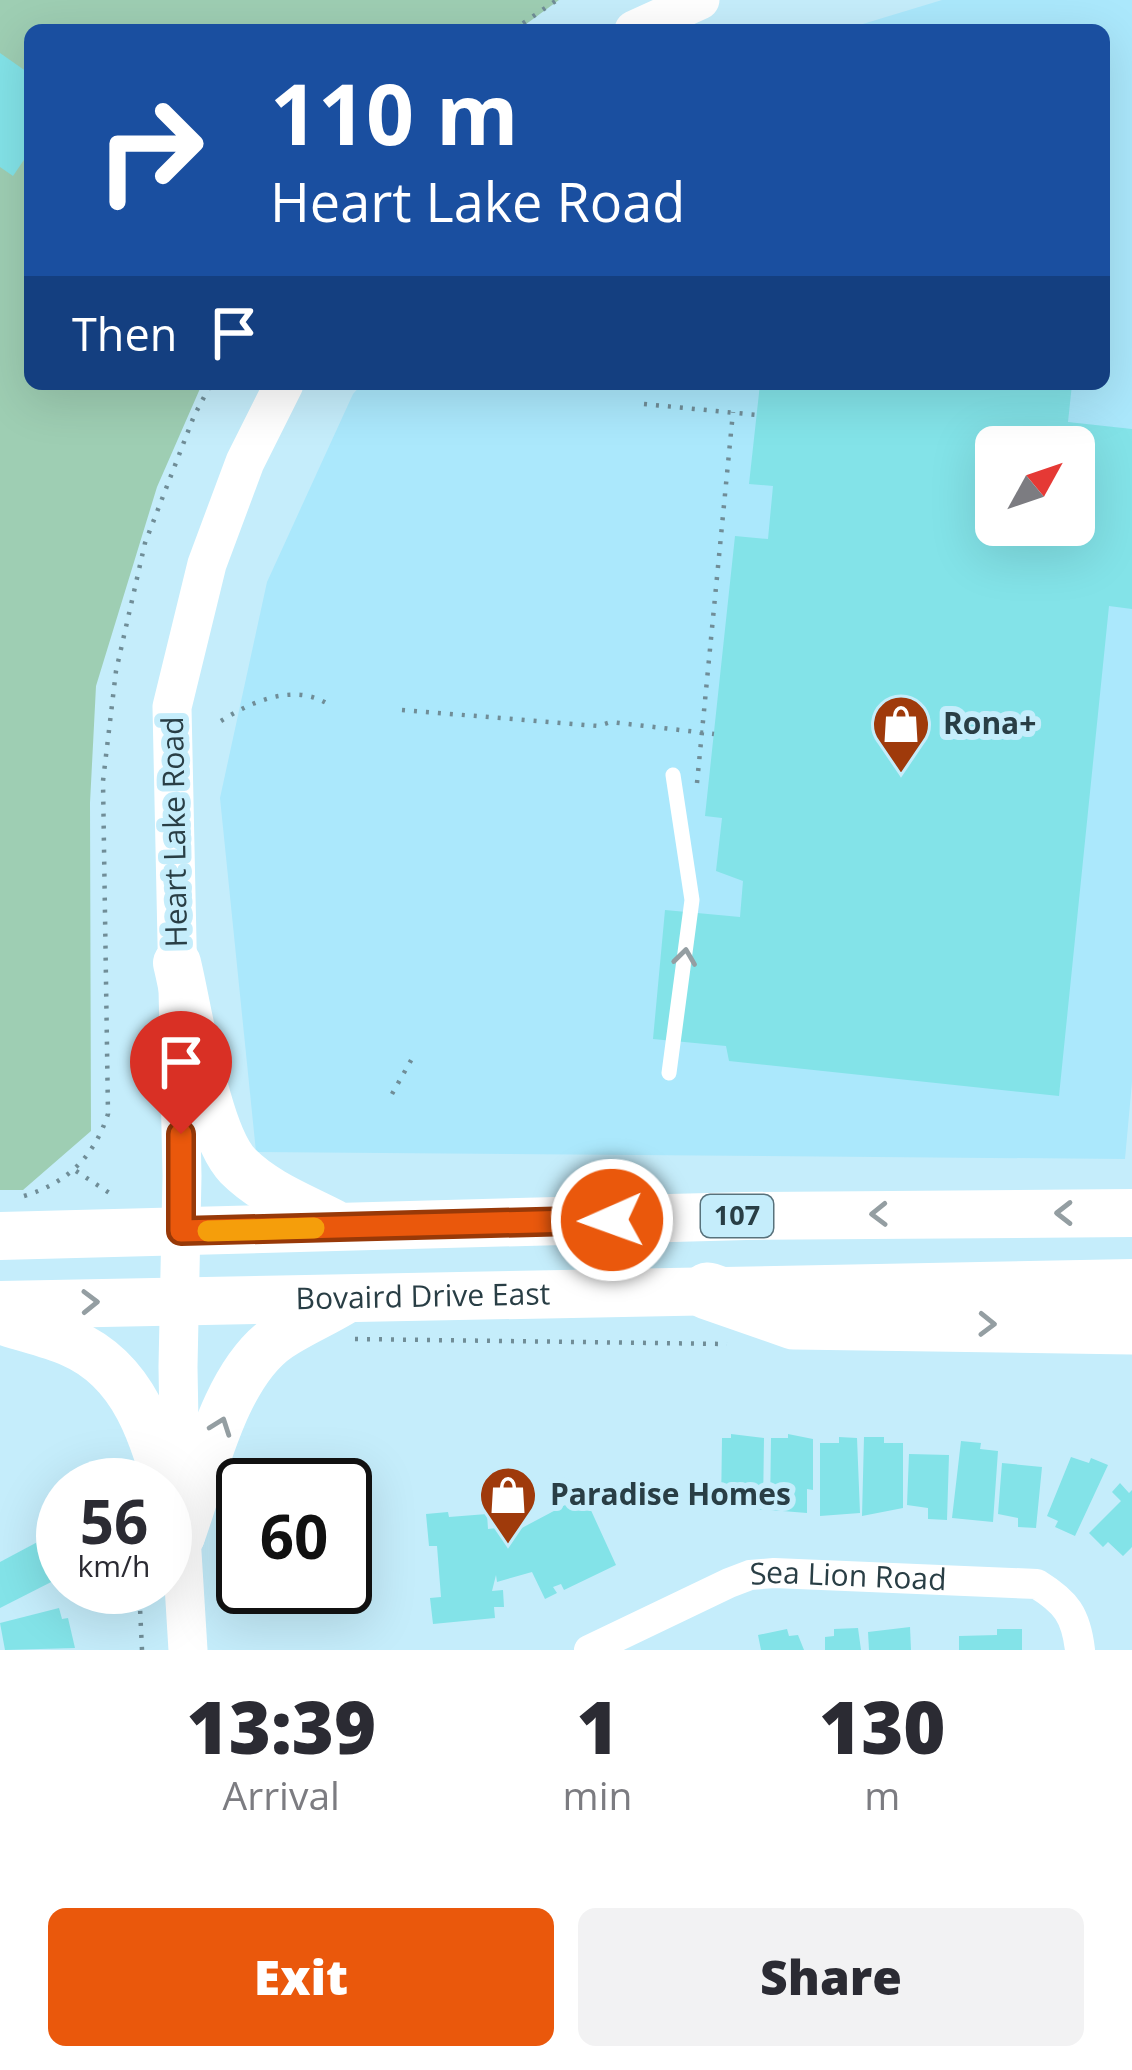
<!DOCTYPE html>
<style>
:root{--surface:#fff;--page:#f2f2f3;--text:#2b2b33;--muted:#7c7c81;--accent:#ea580c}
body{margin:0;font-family:"Open Sans",sans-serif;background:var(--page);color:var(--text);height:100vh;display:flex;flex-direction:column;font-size:45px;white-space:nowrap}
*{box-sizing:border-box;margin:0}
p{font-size:39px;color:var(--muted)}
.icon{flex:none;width:66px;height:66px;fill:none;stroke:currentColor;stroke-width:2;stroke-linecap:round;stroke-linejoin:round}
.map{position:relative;height:1650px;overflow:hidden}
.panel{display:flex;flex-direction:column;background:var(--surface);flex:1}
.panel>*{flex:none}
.top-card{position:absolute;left:24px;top:24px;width:1086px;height:366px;border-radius:18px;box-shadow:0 12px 48px #0002;background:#1a4fa0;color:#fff;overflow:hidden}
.needle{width:78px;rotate:50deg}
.controls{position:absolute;left:975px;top:426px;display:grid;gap:24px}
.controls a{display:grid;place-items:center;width:120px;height:120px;border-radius:18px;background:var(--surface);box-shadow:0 12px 48px #0002;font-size:60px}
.speed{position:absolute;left:36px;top:1458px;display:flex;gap:24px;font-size:60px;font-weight:700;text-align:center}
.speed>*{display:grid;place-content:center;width:156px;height:156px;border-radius:50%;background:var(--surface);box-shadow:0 12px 48px #0002;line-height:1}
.speed small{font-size:30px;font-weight:400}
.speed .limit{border:6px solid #111;border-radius:18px;background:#fff;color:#111}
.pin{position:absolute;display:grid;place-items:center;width:102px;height:102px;color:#fff;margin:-123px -51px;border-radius:50% 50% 50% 0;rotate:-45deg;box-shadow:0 0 12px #0007}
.pin .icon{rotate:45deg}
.me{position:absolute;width:132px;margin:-66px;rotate:268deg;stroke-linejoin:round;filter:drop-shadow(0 0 9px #0008)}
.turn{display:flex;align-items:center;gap:42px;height:252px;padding:0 48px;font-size:54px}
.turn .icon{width:156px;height:156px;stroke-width:2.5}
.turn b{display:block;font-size:84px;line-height:102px}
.then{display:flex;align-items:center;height:114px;padding:0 48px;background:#0003;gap:24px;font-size:45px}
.eta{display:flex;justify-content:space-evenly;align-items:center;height:204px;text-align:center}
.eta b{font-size:72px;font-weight:800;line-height:84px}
.primary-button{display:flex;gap:24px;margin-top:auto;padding:24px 48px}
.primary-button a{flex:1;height:138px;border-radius:18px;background:var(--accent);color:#fff;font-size:48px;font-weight:800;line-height:138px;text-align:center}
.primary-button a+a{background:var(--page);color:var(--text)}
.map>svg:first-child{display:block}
</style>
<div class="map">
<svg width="1132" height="1650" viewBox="0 0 1132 1650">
<rect width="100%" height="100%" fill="#c5edfb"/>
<path fill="#abe8fc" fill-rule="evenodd" d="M942 0H1132V1082L1125 1159 256 1152 220 798 267 582 353 394 362 384H1104V30H843ZM996 447H1074V525H996Z"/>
<polygon fill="#9eceb3" points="0,0 559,0 518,30 30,30 30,384 202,384 157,487 96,686 90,803 91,1131 23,1190 0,1190"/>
<g fill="#83e3e8" fill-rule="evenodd">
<polygon points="0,53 30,74 30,151 13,176 0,167"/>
<path d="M760 384H1072L1068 422 1132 429V609L1109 606 1059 1096 729 1061 726 1046 653 1039 665 910 740 917 743 881 716 871 722 818 705 816 735 536 768 539 773 486 749 484ZM996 447H1074V525H996Z"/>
<polygon points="731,1434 764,1438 763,1510 721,1508 722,1438 731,1438"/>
<polygon points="788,1434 813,1439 813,1490 807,1489 807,1513 770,1510 771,1438 788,1438"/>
<polygon points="839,1437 857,1438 860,1513 820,1516 820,1443 839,1443"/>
<polygon points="864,1437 884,1437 884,1443 903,1443 903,1508 862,1516"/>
<polygon points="961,1441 981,1443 980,1449 998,1451 993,1522 952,1518"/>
<polygon points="909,1454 949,1455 947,1520 928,1519 928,1508 907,1505"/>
<polygon points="1071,1457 1089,1463 1091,1458 1108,1465 1075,1536 1055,1527 1058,1521 1047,1516"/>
<polygon points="1002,1463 1042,1467 1036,1528 1018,1527 1018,1518 998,1514"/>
<polygon points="1120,1483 1129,1493 1132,1490 1132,1547 1123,1556 1108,1542 1103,1547 1089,1533 1121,1501 1112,1492"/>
<polygon points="511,1487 525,1515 513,1520 518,1530 584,1495 616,1565 564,1590 561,1584 553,1587 557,1593 545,1599 532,1572 497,1582 496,1575 492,1591 503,1590 504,1607 494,1607 495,1618 433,1624 430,1598 441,1597 437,1546 429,1546 426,1514 448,1512 449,1517 487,1514 488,1529 497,1528 484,1500"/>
<polygon points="45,1538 50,1540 63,1565 63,1576 0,1608 0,1562"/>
<polygon points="59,1608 62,1619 68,1618 75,1648 5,1650 0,1623"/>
<polygon points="910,1627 911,1650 869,1650 868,1632"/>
<polygon points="858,1628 861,1650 825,1650 825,1637 834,1636 834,1629"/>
<polygon points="787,1629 789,1636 798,1635 804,1650 761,1650 758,1635"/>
<polygon points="997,1629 1022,1629 1022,1650 959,1650 959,1636 997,1635"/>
</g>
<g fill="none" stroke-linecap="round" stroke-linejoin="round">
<g stroke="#708d97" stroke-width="4.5" stroke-dasharray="3 9" stroke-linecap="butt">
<polyline points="513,30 557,0"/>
<polyline points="644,404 757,415"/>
<polyline points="402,710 598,726 611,722 714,734"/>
<path d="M221 721C252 701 294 683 328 704"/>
<polyline points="697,783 733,412"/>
<polyline points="392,1094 414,1055"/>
<polyline points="76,1171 111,1194"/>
<path d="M24 1196C67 1183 94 1157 108 1114L103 781 116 671 145 543 194 416 211 384"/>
<polyline points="355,1339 727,1344"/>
<polyline points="139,1587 142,1650"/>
</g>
<polyline stroke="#fff" stroke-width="15" points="669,1073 692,900 673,775"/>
<path stroke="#fff" stroke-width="30" id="s1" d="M589 1650 729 1583 750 1575 774 1573 1037 1584C1066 1602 1076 1615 1080 1650"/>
<g stroke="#fff" stroke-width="39">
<polyline points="634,30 700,0"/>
<polyline points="188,1650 181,1536 178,1367 182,1176 172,707 207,564 245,462 284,384"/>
</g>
<g stroke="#fff" stroke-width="48">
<path d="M177 963C189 1012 206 1133 238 1166 265 1193 300 1206 333 1223"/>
<polyline points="0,1236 746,1216 1132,1213"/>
<path id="s2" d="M0 1305 1132 1283"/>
<path d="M0 1320C23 1328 48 1333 71 1343 148 1376 159 1464 181 1536"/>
<path d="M181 1536C203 1476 224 1374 279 1337 300 1323 324 1313 345 1300"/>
</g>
<polyline stroke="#fff" stroke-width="57" points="708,1291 794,1321 1132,1326"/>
</g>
<defs><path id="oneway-chevron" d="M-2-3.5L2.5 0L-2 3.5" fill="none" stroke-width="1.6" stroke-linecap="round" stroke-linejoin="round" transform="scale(3)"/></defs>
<g stroke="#949ea2">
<use href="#oneway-chevron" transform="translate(685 957) rotate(-82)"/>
<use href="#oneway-chevron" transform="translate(1064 1213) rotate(-180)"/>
<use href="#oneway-chevron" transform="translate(879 1214) rotate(179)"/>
<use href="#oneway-chevron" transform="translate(90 1302) rotate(-1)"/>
<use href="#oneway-chevron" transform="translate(987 1324) rotate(1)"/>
<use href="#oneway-chevron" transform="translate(221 1426) rotate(-70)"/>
</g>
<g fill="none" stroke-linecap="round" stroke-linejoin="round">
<g stroke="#983908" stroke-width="30">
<polyline id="route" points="181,1134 181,1231 612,1220"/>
</g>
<use href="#route" stroke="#ea580c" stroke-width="21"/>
<polyline stroke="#f59e0b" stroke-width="21" points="208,1231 314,1228"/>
</g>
<defs>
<g id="shop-pin" transform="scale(3)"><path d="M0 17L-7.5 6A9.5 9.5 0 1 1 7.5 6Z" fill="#9f3a0b" stroke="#c5edfb"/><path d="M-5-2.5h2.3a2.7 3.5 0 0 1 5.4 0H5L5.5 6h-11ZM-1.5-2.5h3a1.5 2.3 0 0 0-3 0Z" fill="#fff"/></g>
</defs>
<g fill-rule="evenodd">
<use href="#shop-pin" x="901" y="724"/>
<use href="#shop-pin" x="508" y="1495"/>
</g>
<g text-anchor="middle" stroke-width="12" stroke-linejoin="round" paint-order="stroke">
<rect fill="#c5edfb" stroke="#58727c" stroke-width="3" x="701" y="1195" width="72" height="42" rx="9"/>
<g font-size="27" font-weight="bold" fill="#293e45">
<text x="737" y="1225">107</text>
</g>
<g font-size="30" font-weight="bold" fill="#293e45" stroke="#c5edfb" text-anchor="start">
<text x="943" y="734">Rona+</text>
<text x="550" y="1505">Paradise Homes</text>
</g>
<g font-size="30" fill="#293e45" stroke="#c5edfb">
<text transform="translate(175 832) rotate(-91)" y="10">Heart Lake Road</text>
<text dy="10" stroke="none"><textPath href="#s2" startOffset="423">Bovaird Drive East</textPath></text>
<text dy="10" stroke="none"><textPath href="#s1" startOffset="276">Sea Lion Road</textPath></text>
</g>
</g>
</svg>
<div class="controls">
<a><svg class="needle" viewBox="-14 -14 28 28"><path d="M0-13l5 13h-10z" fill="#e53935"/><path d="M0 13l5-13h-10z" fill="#7c7c81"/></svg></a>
</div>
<div class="speed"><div>56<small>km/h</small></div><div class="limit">60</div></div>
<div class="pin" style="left:181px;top:1134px;background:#d93025"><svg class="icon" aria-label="arrive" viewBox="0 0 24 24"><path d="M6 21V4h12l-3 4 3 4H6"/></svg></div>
<svg class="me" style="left:612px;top:1220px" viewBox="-20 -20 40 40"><circle r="17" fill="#ea580c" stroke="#fff" stroke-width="3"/><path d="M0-11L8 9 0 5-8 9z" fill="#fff"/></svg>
<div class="top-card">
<div class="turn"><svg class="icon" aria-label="right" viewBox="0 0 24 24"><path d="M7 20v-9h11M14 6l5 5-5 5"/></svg><div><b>110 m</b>Heart Lake Road</div></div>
<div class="then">Then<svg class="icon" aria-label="arrive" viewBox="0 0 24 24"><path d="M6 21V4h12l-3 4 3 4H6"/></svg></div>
</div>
</div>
<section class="panel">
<div class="eta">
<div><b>13:39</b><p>Arrival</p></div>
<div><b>1</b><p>min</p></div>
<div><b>130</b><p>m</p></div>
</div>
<div class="primary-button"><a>Exit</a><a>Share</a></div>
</section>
